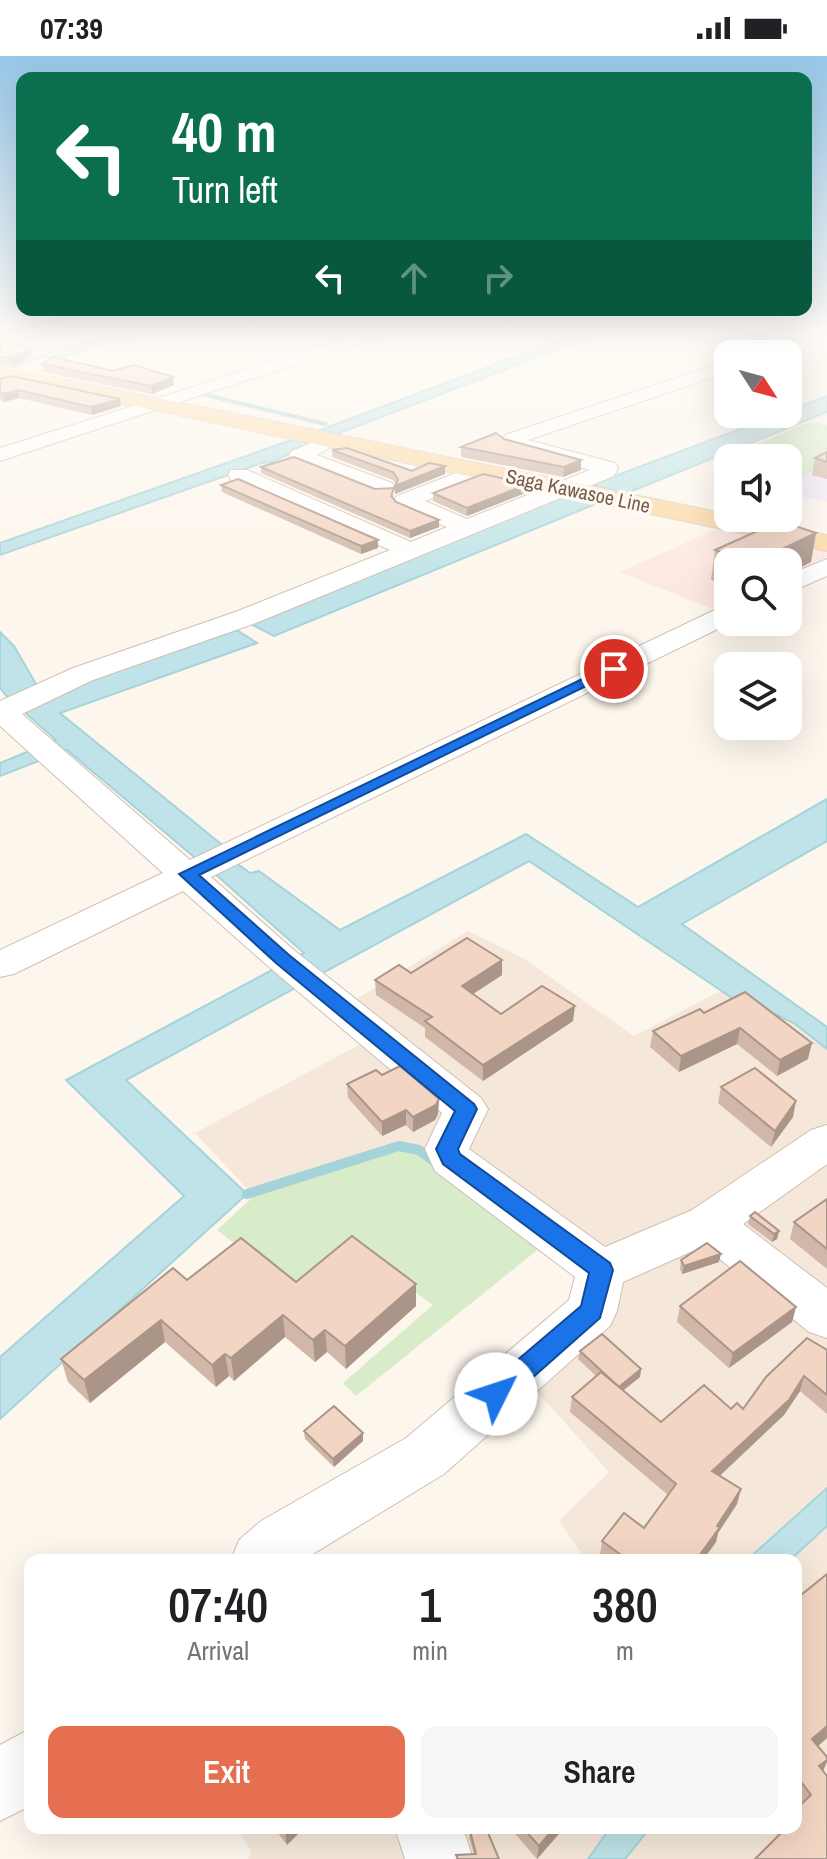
<!DOCTYPE html>
<style>
:root{--surface:#fff;--page:#f6f6f6;--text:#202124;--muted:#757577;--accent:#e76f51}
body{margin:0;font-family:"Archivo Narrow",sans-serif;background:var(--page);color:var(--text);height:100vh;display:flex;flex-direction:column;font-size:30px;white-space:nowrap}
*{box-sizing:border-box;margin:0}
p{font-size:26px;color:var(--muted)}
.icon{flex:none;width:44px;height:44px;fill:none;stroke:currentColor;stroke-width:2;stroke-linecap:round;stroke-linejoin:round}
.map{position:relative;flex:1;overflow:hidden}
.details{position:absolute;left:24px;top:1498px;width:778px;height:280px;display:flex;flex-direction:column;background:var(--surface);border-radius:16px;box-shadow:0 8px 32px #0002}
.details>*{flex:none}
.banner{position:absolute;left:16px;top:16px;width:796px;height:244px;border-radius:16px;box-shadow:0 8px 32px #0002;background:#0b6e4f;color:#fff;overflow:hidden}
.needle{width:52px;rotate:126deg}
.buttons{position:absolute;left:714px;top:284px;display:grid;gap:16px}
.buttons a{display:grid;place-items:center;width:88px;height:88px;border-radius:16px;background:var(--surface);box-shadow:0 8px 32px #0002;font-size:40px}
.pin{position:absolute;display:grid;place-items:center;width:68px;height:68px;color:#fff;margin:-34px;border:4px solid #fff;border-radius:50%;box-shadow:0 2px 8px #0007}
.me{position:absolute;width:88px;margin:-44px;rotate:49deg;stroke-linejoin:round;filter:drop-shadow(0 0 6px #0008)}
.turn{display:flex;align-items:center;gap:28px;height:168px;padding:0 24px;font-size:36px}
.turn .icon{width:104px;height:104px;stroke-width:2.5}
.turn b{display:block;font-size:56px;line-height:68px}
.lanes{display:flex;align-items:center;height:76px;padding:0 24px;background:#0003;justify-content:center;gap:40px;direction:ltr}
.lanes .off{opacity:.35}
.eta{display:flex;justify-content:space-evenly;align-items:center;height:136px;text-align:center}
.eta b{font-size:48px;font-weight:600;line-height:56px}
.button{display:flex;gap:16px;margin-top:auto;padding:16px 24px}
.button a{flex:1;height:92px;border-radius:16px;background:var(--accent);color:#fff;font-size:32px;font-weight:600;line-height:92px;text-align:center}
.button a+a{background:var(--page);color:var(--text)}
.status{display:flex;justify-content:space-between;align-items:center;height:56px;padding:0 40px;background:var(--surface);direction:ltr}
.status svg{height:22px;fill:currentColor}
.map>svg:first-child{display:block}
</style>
<div class="status"><b>07:39</b><svg viewBox="0 0 49 12"><path d="M0 12V9h3v3zM5 12V6h3v6zM10 12V3h3v9zM15 12V0h3v12zM26 1h20v11H26zM47 4h2v5h-2z"/></svg></div>
<div class="map">
<svg width="827" height="1803" viewBox="0 0 827 1803">
<rect width="100%" height="100%" fill="#fdf6ec"/>
<polygon fill="#f5e8da" points="468,875 523,902 634,980 714,938 752,926 827,986 827,1803 248,1803 252,1797 237,1772 796,1772 796,1504 586,1504 559,1465 609,1416 532,1330 600,1266 577,1210 399,1095 254,1140 195,1077 366,985 353,945"/>
<polygon fill="#fde8e0" points="719,472 827,495 827,501 788,520 788,506 728,506 728,549 717,555 620,516"/>
<polygon fill="#f3e8fa" points="810,366 827,369 827,446 788,438 788,435 800,428 788,424 788,402 722,404"/>
<g fill="#d8ecc9">
<polygon points="810,366 827,369 827,408 792,425 788,424 788,402 722,404"/>
<polygon points="400,1095 434,1102 546,1187 356,1340 343,1327 433,1249 357,1194 297,1236 217,1174 254,1140"/>
</g>
<g fill="#bfe3e8" stroke="#a5d3da" stroke-width="2">
<polygon points="112,279 135,279 19,313 7,310"/>
<polygon points="574,279 595,279 337,378 320,374"/>
<polygon points="827,340 827,356 627,437 591,429 780,358 788,358 788,355"/>
<polygon points="294,383 314,388 271,406 262,407 0,499 0,487"/>
<polygon points="561,439 598,447 274,580 251,568"/>
<polygon points="237,574 257,587 60,657 226,792 199,805 67,694 0,720 0,707 56,684 21,653 56,635"/>
<polygon points="0,576 14,590 39,633 12,647 0,632"/>
<polygon points="827,743 827,785 682,868 827,971 827,993 794,967 738,941 732,942 529,805 126,1024 247,1138 0,1363 0,1301 184,1140 66,1024 304,897 214,817 235,806 250,817 259,815 340,874 526,778 638,851"/>
<polygon points="827,1432 827,1470 790,1504 747,1504"/>
<polygon points="610,1772 650,1772 625,1803 588,1803"/>
</g>
<g fill="none" stroke-linecap="round" stroke-linejoin="round">
<polyline stroke="#a5d3da" stroke-width="4" points="202,338 325,368"/>
<polyline stroke="#a5d3da" stroke-width="10" points="247,1138 399,1090 419,1094 435,1106"/>
<g stroke="#d1beb0" stroke-width="2">
<g id="minor">
<polygon points="357,279 384,279 0,405 0,392"/>
<polygon points="800,281 808,286 806,290 781,298 755,298 758,294"/>
<polygon points="44,301 53,306 50,310 0,329 0,318"/>
<polygon points="728,305 728,316 528,384 615,407 618,412 614,420 256,567 93,624 22,658 190,804 719,552 728,550 728,566 732,566 211,821 295,895 481,1042 488,1053 469,1093 605,1191 692,1154 811,1074 827,1069 827,1108 743,1168 827,1232 827,1282 809,1276 704,1190 623,1226 617,1255 610,1270 444,1418 303,1504 231,1504 239,1484 261,1465 406,1382 569,1244 575,1221 435,1115 425,1093 442,1057 269,911 183,835 14,918 0,921 0,894 163,817 0,670 0,645 73,612 238,555 390,494 231,424 228,419 231,414 247,414 411,486 447,471 397,450 394,445 397,440 474,410 490,410 493,415 490,420 425,445 467,463 590,414 504,390 501,386 505,379"/>
<polygon points="332,378 342,384 317,399 392,427 395,432 392,437 376,437 292,403 289,399 292,395"/>
<polygon points="827,503 827,520 788,537 788,519"/>
<polygon points="30,1673 30,1750 0,1765 0,1689"/>
<polygon points="395,1772 463,1772 473,1803 405,1803"/>
</g>
</g>
<g stroke="#dad1cd" stroke-width="2">
<polygon id="major" points="0,310 728,458 728,462 745,462 827,479 827,495 0,322"/>
</g>
<use href="#minor" fill="#fff" fill-rule="evenodd"/>
<use href="#major" fill="#fbd9a5" fill-rule="evenodd"/>
</g>
<g fill="#d1b7a8">
<polygon points="0,285 33,299 13,310 0,308"/>
<polygon points="42,308 173,321 174,329 152,338 43,316"/>
<polygon points="0,323 121,350 92,359 19,342 4,346 0,344"/>
<polygon points="504,383 581,414 563,421 461,401 461,391"/>
<polygon points="332,394 412,415 445,410 445,418 395,438 396,428 393,424 332,401"/>
<polygon points="827,396 827,423 812,419 815,402"/>
<polygon points="261,411 375,433 394,439 393,442 396,446 439,471 410,482 261,417"/>
<polygon points="528,428 528,436 467,460 433,445 433,437"/>
<polygon points="221,429 378,484 378,492 361,498 222,436"/>
<polygon points="816,477 811,506 788,518 788,506 728,506 728,530 711,524 715,494"/>
<polygon points="411,917 502,919 473,938 501,958 573,965 483,1025 425,981 425,972 376,939 375,924"/>
<polygon points="745,936 808,1003 777,1020 737,988 679,1016 650,991 653,975 704,957"/>
<polygon points="382,1019 439,1043 438,1058 435,1064 413,1076 406,1069 382,1080 348,1042 347,1028"/>
<polygon points="721,1031 793,1061 771,1091 718,1047"/>
<polygon points="827,1143 827,1213 790,1183 794,1166"/>
<polygon points="750,1160 779,1175 777,1183 772,1186 748,1168"/>
<polygon points="681,1204 719,1206 682,1218 680,1213"/>
<polygon points="187,1224 416,1228 416,1250 346,1313 327,1296 315,1306 285,1281 234,1325 229,1320 216,1331 165,1286 90,1347 68,1326 61,1303"/>
<polygon points="680,1250 796,1251 792,1266 729,1312 677,1266"/>
<polygon points="827,1294 827,1358 800,1335 784,1359 720,1419 741,1433 737,1448 718,1477 716,1486 703,1504 606,1504 600,1499 602,1485 644,1472 668,1439 570,1356 572,1341 596,1320 578,1303 580,1295 641,1313 640,1321 623,1335 661,1366 731,1353 743,1353"/>
<polygon points="304,1375 363,1385 334,1411 305,1383"/>
<polygon points="827,1518 827,1682 818,1690 823,1715 827,1803 777,1781 781,1772 796,1772 798,1751 796,1749 796,1533 801,1539"/>
<polygon points="274,1772 304,1772 287,1789"/>
<polygon points="510,1772 564,1772 537,1803"/>
<polygon points="470,1775 499,1803 456,1803 456,1799 474,1798 469,1782"/>
</g>
<g fill="#aa9588">
<polygon points="32,292 33,299 13,310 12,302"/>
<polygon points="173,321 174,329 152,338 151,330"/>
<polygon points="18,334 19,342 4,346 3,338"/>
<polygon points="120,343 121,350 92,359 91,351"/>
<polygon points="581,404 581,414 563,421 564,411"/>
<polygon points="445,410 445,418 395,438 395,430"/>
<polygon points="528,428 528,436 467,460 467,452"/>
<polygon points="439,464 439,471 410,482 410,475"/>
<polygon points="816,477 811,506 788,518 788,506 755,506"/>
<polygon points="378,484 378,492 361,498 361,490"/>
<polygon points="502,904 502,919 462,945 462,930"/>
<polygon points="575,950 573,965 483,1025 483,1009"/>
<polygon points="740,972 737,988 679,1016 681,1000"/>
<polygon points="812,987 808,1003 777,1020 780,1004"/>
<polygon points="439,1043 438,1058 435,1064 413,1076 413,1061"/>
<polygon points="796,1045 793,1061 771,1091 775,1075"/>
<polygon points="406,1054 406,1069 382,1080 382,1066"/>
<polygon points="779,1175 777,1183 772,1186 774,1178"/>
<polygon points="721,1198 719,1206 682,1218 684,1210"/>
<polygon points="416,1228 416,1250 346,1313 345,1290"/>
<polygon points="796,1251 792,1266 729,1312 733,1297"/>
<polygon points="283,1259 285,1281 234,1325 231,1302"/>
<polygon points="161,1264 165,1286 90,1347 84,1324"/>
<polygon points="325,1274 327,1296 315,1306 313,1284"/>
<polygon points="225,1298 229,1320 216,1331 212,1309"/>
<polygon points="641,1313 640,1321 617,1339 619,1331"/>
<polygon points="804,1320 800,1335 784,1359 709,1430 712,1415"/>
<polygon points="363,1377 363,1385 334,1411 333,1403"/>
<polygon points="741,1433 737,1448 718,1477 716,1486 703,1504 696,1504"/>
<polygon points="827,1670 827,1682 804,1702 812,1683"/>
<polygon points="827,1704 827,1706 820,1722 819,1710"/>
<polygon points="288,1772 304,1772 287,1789 285,1775"/>
<polygon points="554,1772 564,1772 537,1803 539,1790"/>
</g>
<g fill="#f3d5c3" stroke="#aa9588" stroke-width="2">
<polygon points="0,285 32,292 12,302 0,301"/>
<polygon points="53,301 113,315 134,309 173,321 151,330 42,308"/>
<polygon points="11,320 120,343 91,351 18,334 3,338 0,337 0,323"/>
<polygon points="496,377 504,383 581,404 564,411 461,391"/>
<polygon points="347,392 412,415 429,407 445,410 395,430 398,423 393,416 332,394"/>
<polygon points="827,396 827,406 815,402"/>
<polygon points="294,401 375,433 394,432 391,440 396,446 439,464 410,475 261,411"/>
<polygon points="483,418 528,428 467,452 433,437"/>
<polygon points="238,423 378,484 361,490 221,429"/>
<polygon points="780,465 816,477 755,506 750,506 715,494"/>
<polygon points="467,882 502,904 462,930 501,958 542,930 575,950 483,1009 425,965 432,961 375,924 399,909 411,917"/>
<polygon points="745,936 812,987 780,1004 740,972 681,1000 653,975 700,953 704,957"/>
<polygon points="400,1010 439,1043 436,1049 413,1061 406,1054 382,1066 347,1028 376,1014 382,1019"/>
<polygon points="755,1012 796,1045 775,1075 721,1031"/>
<polygon points="827,1143 827,1193 794,1166"/>
<polygon points="755,1156 779,1175 774,1178 750,1160"/>
<polygon points="352,1180 416,1228 345,1290 325,1274 313,1284 283,1259 231,1302 225,1298 212,1309 161,1264 84,1324 61,1303 173,1212 187,1224 241,1182 296,1226"/>
<polygon points="707,1187 721,1198 684,1210 681,1204"/>
<polygon points="740,1205 796,1251 733,1297 680,1250"/>
<polygon points="602,1278 641,1313 619,1331 580,1295"/>
<polygon points="807,1282 827,1294 827,1339 804,1320 789,1344 712,1415 741,1433 717,1470 720,1471 696,1504 628,1504 602,1485 624,1457 644,1472 676,1428 572,1341 601,1316 661,1366 704,1329 731,1353 737,1347 743,1353 766,1321"/>
<polygon points="334,1350 363,1377 333,1403 304,1375"/>
<polygon points="827,1518 827,1670 812,1683 827,1701 827,1704 819,1710 827,1720 827,1803 755,1803 786,1772 796,1772 796,1753 811,1739 796,1719 796,1533 801,1539"/>
<polygon points="476,1772 486,1772 499,1803 458,1803 456,1799 476,1798 470,1775"/>
<polygon points="523,1772 554,1772 539,1790"/>
</g>
<linearGradient id="sky" x2="0" y2="1"><stop stop-color="#97c7e8"/><stop offset="0.52" stop-color="#fefbf6"/><stop offset="1" stop-color="#fefbf6" stop-opacity="0"/></linearGradient>
<rect width="827" height="532" fill="url(#sky)"/>
<polygon fill="#1a73e8" stroke="#114b97" stroke-width="2" points="609,610 621,613 199,819 289,899 474,1048 477,1053 458,1093 460,1098 610,1207 613,1214 600,1262 505,1346 496,1349 487,1346 484,1338 487,1330 581,1250 589,1217 443,1108 436,1093 455,1055 276,907 179,818"/>
<g text-anchor="middle" stroke-width="7" stroke-linejoin="round" paint-order="stroke">
<g font-size="20" fill="#7a5c4d" stroke="#fffaf3">
<text transform="translate(578 435) rotate(12)" y="7">Saga Kawasoe Line</text>
</g>
</g>
</svg>
<div class="buttons">
<a><svg class="needle" viewBox="-14 -14 28 28"><path d="M0-13l5 13h-10z" fill="#e53935"/><path d="M0 13l5-13h-10z" fill="#757577"/></svg></a>
<a><svg class="icon" aria-label="sound" viewBox="0 0 24 24"><path d="M4 9h4l5-4v14l-5-4H4zM17 9q2 3 0 6"/></svg></a>
<a><svg class="icon" aria-label="search" viewBox="0 0 24 24"><circle cx="10" cy="10" r="6"/><path d="M15 15l6 6"/></svg></a>
<a><svg class="icon" aria-label="layers" viewBox="0 0 24 24"><path d="M12 4l9 5-9 5-9-5zM3 14l9 5 9-5"/></svg></a>
</div>
<div class="pin" style="left:614px;top:613px;background:#d93025"><svg class="icon" aria-label="arrive" viewBox="0 0 24 24"><path d="M6 21V4h12l-3 4 3 4H6"/></svg></div>
<svg class="me" style="left:496px;top:1338px" viewBox="-20 -20 40 40"><circle r="19" fill="#fff"/><path d="M0-13L10 11 0 6-10 11z" fill="#1a73e8"/></svg>
<div class="banner">
<div class="turn"><svg class="icon" aria-label="left" viewBox="0 0 24 24"><path d="M17 20v-9H6M10 6l-5 5 5 5"/></svg><div><b>40 m</b>Turn left</div></div>
<div class="lanes"><svg class="icon" aria-label="left" viewBox="0 0 24 24"><path d="M17 20v-9H6M10 6l-5 5 5 5"/></svg><svg class="icon off" aria-label="ahead" viewBox="0 0 24 24"><path d="M12 20V5M6 11l6-6 6 6"/></svg><svg class="icon off" aria-label="right" viewBox="0 0 24 24"><path d="M7 20v-9h11M14 6l5 5-5 5"/></svg></div>
</div>
<section class="details">
<div class="eta">
<div><b>07:40</b><p>Arrival</p></div>
<div><b>1</b><p>min</p></div>
<div><b>380</b><p>m</p></div>
</div>
<div class="button"><a>Exit</a><a>Share</a></div>
</section>
</div>
